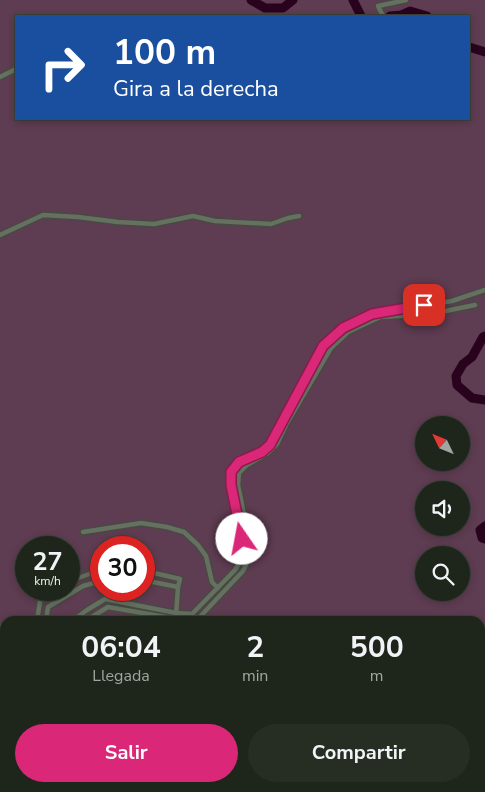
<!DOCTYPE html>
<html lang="es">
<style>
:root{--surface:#1e261b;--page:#262e24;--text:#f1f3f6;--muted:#a1a5a3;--line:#3c433a;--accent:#db2777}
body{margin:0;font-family:"Nunito Sans",sans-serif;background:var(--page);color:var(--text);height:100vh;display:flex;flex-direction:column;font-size:19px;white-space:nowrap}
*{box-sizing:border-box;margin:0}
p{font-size:16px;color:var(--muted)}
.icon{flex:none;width:28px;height:28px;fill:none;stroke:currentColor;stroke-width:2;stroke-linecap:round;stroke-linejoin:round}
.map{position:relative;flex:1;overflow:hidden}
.panel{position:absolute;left:0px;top:616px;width:485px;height:176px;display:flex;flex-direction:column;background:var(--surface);border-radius:15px 15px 0 0;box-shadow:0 2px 8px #0003,0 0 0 1px var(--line)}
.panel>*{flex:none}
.hud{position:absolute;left:15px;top:15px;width:455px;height:105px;border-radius:0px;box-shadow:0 2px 8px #0003,0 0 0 1px var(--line);background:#1a4fa0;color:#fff;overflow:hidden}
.needle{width:32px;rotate:313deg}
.controls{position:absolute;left:415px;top:416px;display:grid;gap:10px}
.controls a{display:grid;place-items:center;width:55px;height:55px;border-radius:50%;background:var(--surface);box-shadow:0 2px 8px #0003,0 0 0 1px var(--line);font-size:25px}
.speed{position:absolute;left:15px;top:536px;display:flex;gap:10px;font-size:25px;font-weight:700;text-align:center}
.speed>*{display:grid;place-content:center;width:65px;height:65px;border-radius:50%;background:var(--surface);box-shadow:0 2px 8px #0003,0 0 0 1px var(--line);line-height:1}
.speed small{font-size:12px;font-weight:400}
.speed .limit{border:8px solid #d22;background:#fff;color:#111}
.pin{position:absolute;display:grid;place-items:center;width:42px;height:42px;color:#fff;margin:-21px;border-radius:10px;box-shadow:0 2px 8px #0006}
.me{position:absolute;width:55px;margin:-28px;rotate:348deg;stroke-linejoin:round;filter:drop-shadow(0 0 4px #0008)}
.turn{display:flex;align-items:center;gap:18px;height:105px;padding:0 15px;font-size:22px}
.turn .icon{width:65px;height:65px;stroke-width:2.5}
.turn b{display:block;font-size:35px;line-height:42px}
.eta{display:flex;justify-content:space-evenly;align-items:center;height:85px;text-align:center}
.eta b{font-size:30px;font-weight:700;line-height:35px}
.action{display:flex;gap:10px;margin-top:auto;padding:10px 15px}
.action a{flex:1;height:58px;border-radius:30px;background:var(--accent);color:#fff;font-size:20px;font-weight:700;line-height:58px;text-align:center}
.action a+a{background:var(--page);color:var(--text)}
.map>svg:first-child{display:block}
</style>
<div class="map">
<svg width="485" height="792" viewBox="0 0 485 792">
<rect width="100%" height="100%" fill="#283224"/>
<path fill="#5e3c51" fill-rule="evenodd" d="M0 0H485V792H469L470 788H480V621H5V788H355L354 792H0ZM16 16H469V119H16ZM424 425H461V462H424ZM424 490H461V528H424ZM26 548H69V590H26ZM101 548H144V590H101ZM424 555H461V592H424Z"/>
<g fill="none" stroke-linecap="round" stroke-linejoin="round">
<g stroke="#29021e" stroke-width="9">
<polyline points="251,0 265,8 283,8 293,0"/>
<polyline points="353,0 361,16"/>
<polyline points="390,16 401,15 410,11 427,16"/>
<polyline points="469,47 485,52"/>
<polyline points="485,336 483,337 472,357 463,364 456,376 457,385 472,398 485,400"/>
<polyline points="485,526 480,530 482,538 485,539"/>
<polyline points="480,689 485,683"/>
<polyline points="480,706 485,719"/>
</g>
<g stroke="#444c40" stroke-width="7">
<g id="street">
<polyline points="383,16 378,6 406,0"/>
<polyline points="0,77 16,69"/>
<polyline points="0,235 43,215 78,217 118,222 154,224 193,216 215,221 271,224 288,218 299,216"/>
<polyline points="83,532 141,523 167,527 184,532 198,545 206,556 212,582 218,588"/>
<polyline points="144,573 154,573 180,579 178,587 176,616"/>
<polyline points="144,582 153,582 178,587"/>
<polyline points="69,584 78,578 98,571 101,571"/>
<polyline points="37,621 40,601 59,590"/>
<polyline points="46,621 48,607 83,586 101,581"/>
<polyline points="72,621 87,610 105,599 176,613 192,614 235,570 244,555 242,539 231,485 231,471 239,462 262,451 270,445 323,346 343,328 372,314 452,301 485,290"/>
<polyline points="85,621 108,607 177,619 197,620 243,571 251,555 249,539 238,485 239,473 247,465 268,453 277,444 287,423 331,348 348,332 380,317 431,314 475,305"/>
<polyline points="0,626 5,628"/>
<polyline points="0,643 5,645"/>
<polyline points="0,649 5,651"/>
<polyline points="0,690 5,695"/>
<polyline points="480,727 485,724"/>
<polyline points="371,792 372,788"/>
<polyline points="404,792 405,788"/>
<polyline points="464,792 464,788"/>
</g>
</g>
<use href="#street" stroke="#657061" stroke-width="4.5"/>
</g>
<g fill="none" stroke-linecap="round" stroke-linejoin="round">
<g stroke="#8e194d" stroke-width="12">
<polyline id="route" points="242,539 231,485 231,472 239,462 262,452 270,445 323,346 343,328 372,314 424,305"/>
</g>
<use href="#route" stroke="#db2777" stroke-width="9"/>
</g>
</svg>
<div class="controls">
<a><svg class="needle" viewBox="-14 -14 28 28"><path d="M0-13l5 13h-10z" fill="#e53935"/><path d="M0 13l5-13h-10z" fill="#a1a5a3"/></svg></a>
<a><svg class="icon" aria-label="sound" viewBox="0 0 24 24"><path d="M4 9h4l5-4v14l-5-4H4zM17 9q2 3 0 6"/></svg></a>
<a><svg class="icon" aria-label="search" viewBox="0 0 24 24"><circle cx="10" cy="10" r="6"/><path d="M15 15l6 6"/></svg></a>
</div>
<div class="speed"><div>27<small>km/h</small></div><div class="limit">30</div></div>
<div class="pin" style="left:424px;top:305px;background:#d93025"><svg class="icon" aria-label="arrive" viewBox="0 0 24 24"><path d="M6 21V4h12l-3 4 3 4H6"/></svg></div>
<svg class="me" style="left:242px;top:539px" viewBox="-20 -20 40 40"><circle r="19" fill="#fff"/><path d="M0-13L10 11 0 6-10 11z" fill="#db2777"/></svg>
<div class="hud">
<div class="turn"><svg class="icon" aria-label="right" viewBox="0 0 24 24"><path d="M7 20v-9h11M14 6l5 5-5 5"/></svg><div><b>100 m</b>Gira a la derecha</div></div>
</div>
<section class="panel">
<div class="eta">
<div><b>06:04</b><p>Llegada</p></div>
<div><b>2</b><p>min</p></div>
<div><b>500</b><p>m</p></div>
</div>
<div class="action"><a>Salir</a><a>Compartir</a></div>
</section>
</div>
